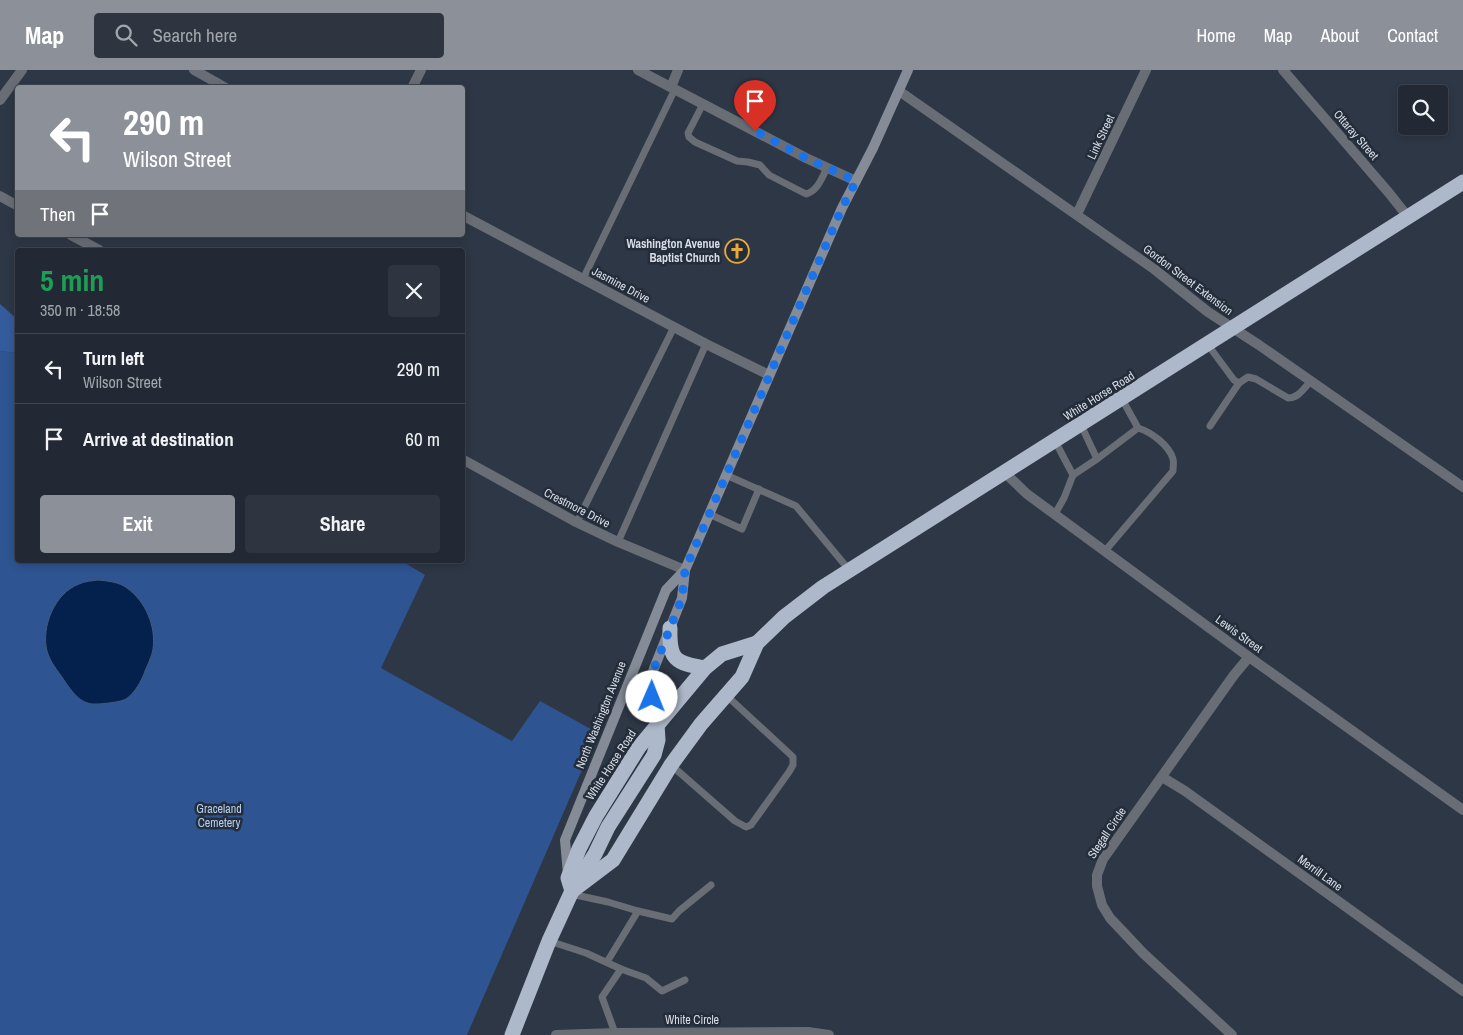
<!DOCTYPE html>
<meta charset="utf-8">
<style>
:root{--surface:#222934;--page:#2e3540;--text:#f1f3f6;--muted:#a2a6ac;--line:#3f454f;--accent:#8c9099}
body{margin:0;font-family:"Archivo Narrow",sans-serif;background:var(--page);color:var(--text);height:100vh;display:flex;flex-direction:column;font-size:19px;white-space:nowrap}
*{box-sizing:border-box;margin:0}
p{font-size:16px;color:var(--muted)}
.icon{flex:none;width:28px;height:28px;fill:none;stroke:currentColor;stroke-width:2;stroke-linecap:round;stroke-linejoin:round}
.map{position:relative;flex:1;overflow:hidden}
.sheet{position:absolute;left:15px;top:178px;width:450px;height:315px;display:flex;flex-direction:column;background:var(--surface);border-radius:5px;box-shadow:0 2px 8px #0003,0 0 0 1px var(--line)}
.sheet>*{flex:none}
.top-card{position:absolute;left:15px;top:15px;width:450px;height:152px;border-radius:5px;box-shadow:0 2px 8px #0003,0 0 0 1px var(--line);background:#8c9099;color:#fff;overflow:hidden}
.buttons{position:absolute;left:1398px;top:15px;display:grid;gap:10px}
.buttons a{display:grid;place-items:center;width:50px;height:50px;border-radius:5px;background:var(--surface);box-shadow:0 2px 8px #0003,0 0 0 1px var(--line);font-size:25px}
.pin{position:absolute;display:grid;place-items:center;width:42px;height:42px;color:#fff;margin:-51px -21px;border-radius:50% 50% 50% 0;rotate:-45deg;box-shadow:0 0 5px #0007}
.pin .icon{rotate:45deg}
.me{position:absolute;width:55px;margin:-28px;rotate:1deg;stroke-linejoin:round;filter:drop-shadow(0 0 4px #0008)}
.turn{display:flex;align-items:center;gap:18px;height:105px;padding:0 25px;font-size:22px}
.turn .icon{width:65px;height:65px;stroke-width:2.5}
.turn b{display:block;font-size:35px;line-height:42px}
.then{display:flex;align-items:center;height:48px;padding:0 25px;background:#0003;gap:10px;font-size:19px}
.round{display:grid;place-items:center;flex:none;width:52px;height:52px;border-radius:5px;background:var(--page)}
.headline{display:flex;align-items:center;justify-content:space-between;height:85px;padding:0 25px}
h1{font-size:30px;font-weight:700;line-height:38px;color:#1e9e55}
.action{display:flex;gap:10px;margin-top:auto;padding:10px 25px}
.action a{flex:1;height:58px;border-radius:5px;background:var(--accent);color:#fff;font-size:20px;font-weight:700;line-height:58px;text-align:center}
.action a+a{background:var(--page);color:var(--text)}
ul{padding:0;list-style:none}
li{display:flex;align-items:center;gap:15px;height:70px;padding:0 25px;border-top:1px solid var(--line)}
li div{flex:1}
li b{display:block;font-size:19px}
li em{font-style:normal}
header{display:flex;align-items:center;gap:30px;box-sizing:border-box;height:70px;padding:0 25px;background:var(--accent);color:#fff}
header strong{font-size:24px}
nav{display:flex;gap:28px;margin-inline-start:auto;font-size:18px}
.search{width:350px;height:45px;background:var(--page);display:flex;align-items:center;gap:12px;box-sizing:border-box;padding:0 18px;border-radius:5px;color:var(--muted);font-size:19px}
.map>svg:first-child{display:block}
</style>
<header>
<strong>Map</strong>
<div class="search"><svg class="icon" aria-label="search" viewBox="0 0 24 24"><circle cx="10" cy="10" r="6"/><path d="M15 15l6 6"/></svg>Search here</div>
<nav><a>Home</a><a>Map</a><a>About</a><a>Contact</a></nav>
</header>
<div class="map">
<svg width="1463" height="965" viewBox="0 0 1463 965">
<rect width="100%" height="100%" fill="#2e3745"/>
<polygon fill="#2e5491" points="0,281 17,283 18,490 400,490 425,505 381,598 512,671 540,631 598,663 467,965 0,965"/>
<polygon fill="#345c9c" points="0,234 17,249 17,283 0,281"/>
<path fill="#04204d" stroke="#44597b" d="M98 510C108 511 119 512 127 518 146 532 156 556 153 579 152 586 148 594 145 601 142 610 135 623 126 629 121 632 103 634 96 634 81 635 72 622 64 610 58 601 50 592 47 581 41 556 55 523 79 514 85 511 92 511 98 510Z"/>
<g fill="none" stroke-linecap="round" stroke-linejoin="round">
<g stroke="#696d75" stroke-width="7">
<path d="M703 34 688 63 689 67 695 72 737 91 748 92 760 95 769 105 806 124C818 121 822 107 827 98"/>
<polyline points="583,209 675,19"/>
<path d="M1208 275 1234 310 1239 313 1248 307 1256 309 1288 328C1299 328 1304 318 1311 311"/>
<polyline points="1210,356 1239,313"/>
<polyline points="1097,389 1138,358 1122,329"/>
<polyline points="726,405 796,436 850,501"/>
<polyline points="1073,405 1097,389 1081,355"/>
<polyline points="709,444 742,459 759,419"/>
<polyline points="1055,444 1064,428 1073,405 1055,371"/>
<polyline points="577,452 674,257"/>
<polyline points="618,472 706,274"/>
<path d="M1105 481 1173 401C1173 397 1174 392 1173 389 1169 375 1151 362 1138 358"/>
<polyline points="671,695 735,751 746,757 751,755 789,702 793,695 793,687 727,626"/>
<polyline points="571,824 608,832 638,841 607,892"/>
<polyline points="638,841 672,849 679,841 711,815"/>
<polyline points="549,871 586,883 621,899"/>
<polyline points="615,963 602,927 621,899 646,908 662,921 685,910"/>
</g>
<g stroke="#696d75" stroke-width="10">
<polyline points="194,0 226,18"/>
<polyline points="638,0 806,88 856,111"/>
<polyline points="1283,0 1389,123 1408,147"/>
<polyline points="671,17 678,0"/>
<polyline points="412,18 421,0"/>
<polyline points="899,21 1154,199 1208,242 1259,275 1463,417"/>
<polyline points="0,30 22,0"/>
<polyline points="0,126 18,136"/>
<polyline points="1077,144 1146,0"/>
<polyline points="462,145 706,274 769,305"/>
<polyline points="71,165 99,180"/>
<polyline points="462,389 574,451 618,472 685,500"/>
<polyline points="1005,403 1027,424 1249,587 1463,740"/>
<polyline points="1162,707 1185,721 1463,921"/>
<polyline points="556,965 615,963 808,962 829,965"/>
<polyline points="1232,965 1143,883 1110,848 1102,835 1097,816 1097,805 1103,789 1234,605 1249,587"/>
</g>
<g stroke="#858c97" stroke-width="10">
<polyline points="657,654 651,620 653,601 682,528 685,500 842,138 873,78 908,0"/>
<polyline points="568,804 565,770 666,520 685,500"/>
</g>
<g stroke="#adb8ca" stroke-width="15">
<path d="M670 558C669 590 675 593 705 598"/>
<polyline points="572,821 613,790 671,695 701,654 742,607 757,573 784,547 823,517 1463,112"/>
<polyline points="572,821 568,808 579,779 596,746 639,677 705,598 722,584 757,573"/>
<polyline points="512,965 549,871 572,821 595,784 608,757 654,685 658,670 657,654"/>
</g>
</g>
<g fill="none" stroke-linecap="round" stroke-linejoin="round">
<polyline stroke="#1a73e8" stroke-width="9" stroke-dasharray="0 16.2" points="652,627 653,601 682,528 685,500 842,138 856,111 806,88 755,61"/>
</g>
<defs>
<g id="church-ring" transform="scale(1.25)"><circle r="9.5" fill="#242d3a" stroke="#e8ab37" stroke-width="1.5"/><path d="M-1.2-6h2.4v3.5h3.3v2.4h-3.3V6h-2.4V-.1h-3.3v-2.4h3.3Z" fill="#e8ab37"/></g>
</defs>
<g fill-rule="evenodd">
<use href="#church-ring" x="737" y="181"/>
</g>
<g text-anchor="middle" stroke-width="5" stroke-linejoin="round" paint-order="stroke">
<g font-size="12" fill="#d8dde7" stroke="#242d3a">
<text transform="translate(1356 65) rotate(49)" y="4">Ottaray Street</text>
<text transform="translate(1101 67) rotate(-65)" y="4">Link Street</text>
<text transform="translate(1188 210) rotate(37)" y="4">Gordon Street Extension</text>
<text transform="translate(621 215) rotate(28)" y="4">Jasmine Drive</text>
<text transform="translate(1099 326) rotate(-32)" y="4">White Horse Road</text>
<text transform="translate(577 438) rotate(27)" y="4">Crestmore Drive</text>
<text transform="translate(1239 564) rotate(36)" y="4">Lewis Street</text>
<text transform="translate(601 645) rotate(-68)" y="4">North Washington Avenue</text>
<text transform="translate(611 695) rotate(-57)" y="4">White Horse Road</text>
<text transform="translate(1107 763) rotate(-56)" y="4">Stegall Circle</text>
<text transform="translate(1320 803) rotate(36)" y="4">Merrill Lane</text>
<text x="692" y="954">White Circle</text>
</g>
<g font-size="12" font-weight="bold" fill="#d8dde7" stroke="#242d3a" text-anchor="end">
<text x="720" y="178">Washington Avenue<tspan x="720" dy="14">Baptist Church</tspan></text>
</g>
<g font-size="12" fill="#b6cdf1" stroke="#242d3a">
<text x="219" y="743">Graceland<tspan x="219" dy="14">Cemetery</tspan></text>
</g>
</g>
</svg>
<div class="buttons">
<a><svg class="icon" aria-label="search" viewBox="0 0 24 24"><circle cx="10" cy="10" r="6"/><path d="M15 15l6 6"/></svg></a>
</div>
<div class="pin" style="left:755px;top:61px;background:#d93025"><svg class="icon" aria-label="arrive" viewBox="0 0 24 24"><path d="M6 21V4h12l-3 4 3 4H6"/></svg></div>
<svg class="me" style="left:652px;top:627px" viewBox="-20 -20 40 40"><circle r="19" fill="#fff"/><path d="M0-13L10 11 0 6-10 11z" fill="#1a73e8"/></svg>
<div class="top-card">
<div class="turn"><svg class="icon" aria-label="left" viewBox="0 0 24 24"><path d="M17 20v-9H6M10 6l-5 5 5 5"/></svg><div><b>290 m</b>Wilson Street</div></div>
<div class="then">Then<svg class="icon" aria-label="arrive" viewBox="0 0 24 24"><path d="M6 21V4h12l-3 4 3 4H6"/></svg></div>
</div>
<section class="sheet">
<div class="headline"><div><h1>5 min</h1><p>350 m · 18:58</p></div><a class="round"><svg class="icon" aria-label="close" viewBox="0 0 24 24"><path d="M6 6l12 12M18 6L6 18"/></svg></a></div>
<ul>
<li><svg class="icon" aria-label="left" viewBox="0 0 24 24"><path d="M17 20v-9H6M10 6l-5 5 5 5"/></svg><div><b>Turn left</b><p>Wilson Street</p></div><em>290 m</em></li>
<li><svg class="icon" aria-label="arrive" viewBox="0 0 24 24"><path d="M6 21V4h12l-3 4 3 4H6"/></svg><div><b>Arrive at destination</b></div><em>60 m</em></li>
</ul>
<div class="action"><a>Exit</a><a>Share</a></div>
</section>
</div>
